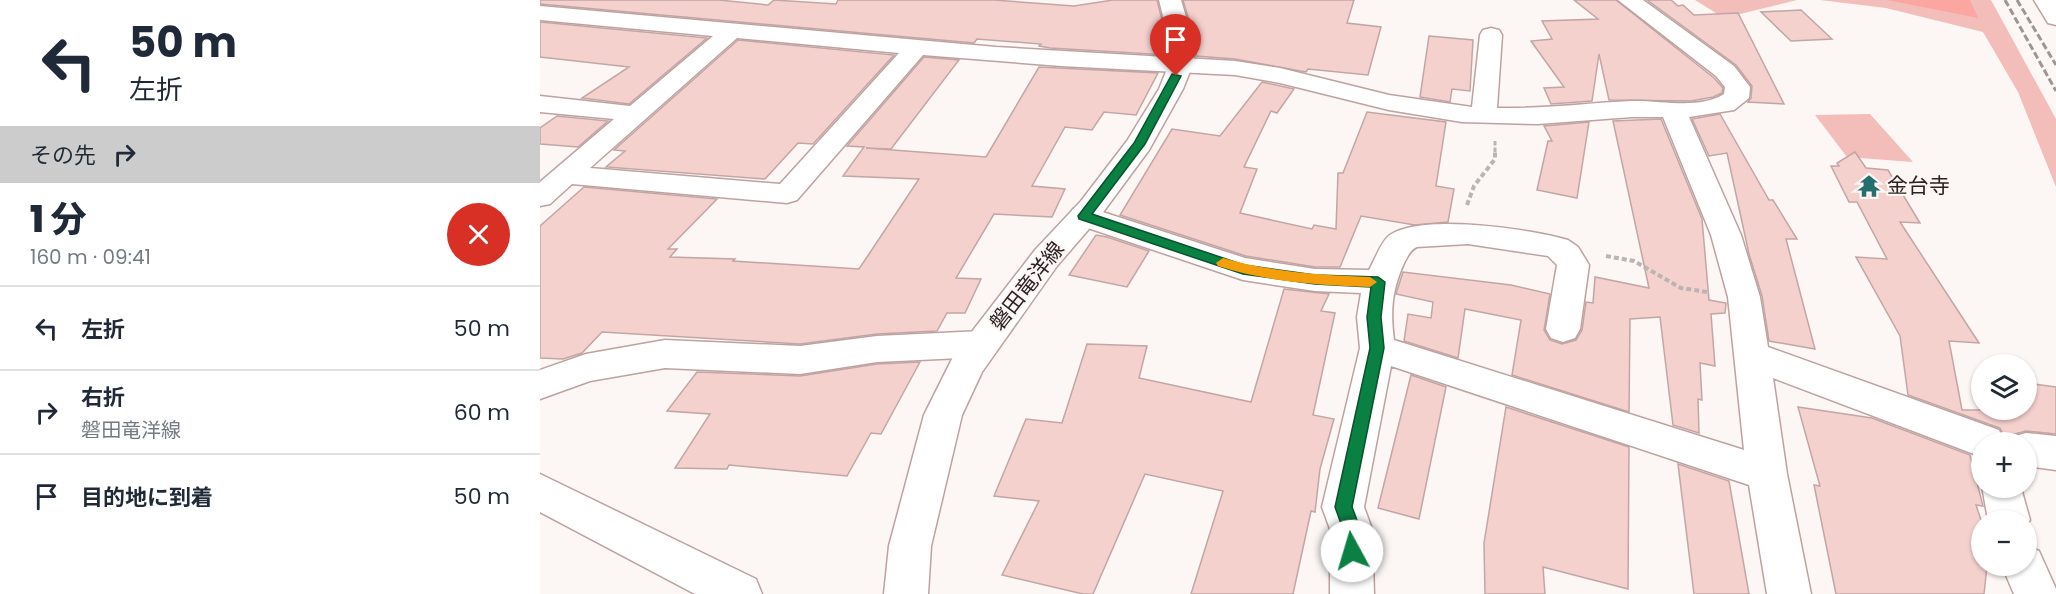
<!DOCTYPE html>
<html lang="ja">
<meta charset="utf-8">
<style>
:root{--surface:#fff;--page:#f6f6f7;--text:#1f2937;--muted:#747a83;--line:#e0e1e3}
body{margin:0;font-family:Poppins,"Noto Sans JP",sans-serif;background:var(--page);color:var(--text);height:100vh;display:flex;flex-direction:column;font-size:22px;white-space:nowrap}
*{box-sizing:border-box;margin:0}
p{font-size:20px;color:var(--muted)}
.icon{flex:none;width:33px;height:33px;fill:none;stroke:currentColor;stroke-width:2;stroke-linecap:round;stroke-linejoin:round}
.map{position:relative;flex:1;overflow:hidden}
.details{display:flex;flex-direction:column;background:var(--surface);width:540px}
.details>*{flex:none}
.top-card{background:#fff;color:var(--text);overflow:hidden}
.buttons{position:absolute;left:1431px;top:354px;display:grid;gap:12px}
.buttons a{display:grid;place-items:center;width:66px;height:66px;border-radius:50%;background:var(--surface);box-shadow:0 2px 4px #0004;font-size:30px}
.pin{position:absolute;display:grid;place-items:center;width:51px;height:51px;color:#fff;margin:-62px -26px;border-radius:50% 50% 50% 0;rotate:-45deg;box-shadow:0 0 6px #0007}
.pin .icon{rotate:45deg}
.me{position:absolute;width:66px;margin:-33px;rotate:354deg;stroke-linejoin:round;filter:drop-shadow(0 0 4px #0008)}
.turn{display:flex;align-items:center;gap:21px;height:126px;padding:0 30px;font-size:27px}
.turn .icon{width:78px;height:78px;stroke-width:2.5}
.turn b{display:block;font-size:42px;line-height:51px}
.then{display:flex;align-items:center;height:57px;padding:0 30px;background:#0003;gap:12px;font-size:22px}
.round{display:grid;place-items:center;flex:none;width:63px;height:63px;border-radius:32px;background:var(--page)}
.headline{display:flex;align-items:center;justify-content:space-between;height:102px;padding:0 30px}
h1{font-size:36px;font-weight:800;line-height:45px}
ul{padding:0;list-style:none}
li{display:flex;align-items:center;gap:18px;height:84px;padding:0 30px;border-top:2px solid var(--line)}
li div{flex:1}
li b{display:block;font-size:22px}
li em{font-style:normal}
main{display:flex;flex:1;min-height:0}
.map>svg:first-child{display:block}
</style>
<main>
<section class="details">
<div class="top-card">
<div class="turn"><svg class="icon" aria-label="left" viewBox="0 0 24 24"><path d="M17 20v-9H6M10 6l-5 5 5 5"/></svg><div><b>50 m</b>左折</div></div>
<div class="then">その先<svg class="icon" aria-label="right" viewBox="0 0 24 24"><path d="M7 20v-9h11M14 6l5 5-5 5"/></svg></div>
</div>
<div class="headline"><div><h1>1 分</h1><p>160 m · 09:41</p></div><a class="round" style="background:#d93025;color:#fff"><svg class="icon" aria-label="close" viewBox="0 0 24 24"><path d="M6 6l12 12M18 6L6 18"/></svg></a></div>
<ul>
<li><svg class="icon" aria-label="left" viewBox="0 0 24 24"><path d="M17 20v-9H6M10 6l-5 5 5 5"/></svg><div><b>左折</b></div><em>50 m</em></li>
<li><svg class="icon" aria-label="right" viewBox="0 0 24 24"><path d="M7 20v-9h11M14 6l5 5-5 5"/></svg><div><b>右折</b><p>磐田竜洋線</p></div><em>60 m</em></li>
<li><svg class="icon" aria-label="arrive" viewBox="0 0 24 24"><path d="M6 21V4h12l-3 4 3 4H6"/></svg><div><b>目的地に到着</b></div><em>50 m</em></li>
</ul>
</section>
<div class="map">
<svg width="1516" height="594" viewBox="0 0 1516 594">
<rect width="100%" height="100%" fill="#fcf6f5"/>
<g fill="#f3bdb9">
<polygon points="1155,0 1257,0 1184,18"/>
<polygon points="1280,0 1451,0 1516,119 1516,187 1478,92 1443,32 1346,8"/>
<polygon points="1330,114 1373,162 1307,157 1275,115"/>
</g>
<polygon fill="#fca6a1" points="1347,0 1430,0 1438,18"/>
<g fill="#f5d1ce" stroke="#c1a6a4" stroke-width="1.5">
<polygon points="0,0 179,0 228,5 234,0 296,4 298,0 454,0 534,6 573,0 617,0 629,48 628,55 510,48 499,46 501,44 437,39 434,43 0,4"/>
<polygon points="643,0 814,0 807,23 841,27 828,75 768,69 766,72 695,59 656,56 657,47"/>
<polygon points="1034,0 1076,0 1174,78 1183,88 1182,93 1173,97 1151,101 1069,100 1059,54 1052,101 1011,104 1004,88 1024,87 991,41 1012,39 1002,21 1058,19"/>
<polygon points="1107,0 1131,0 1138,6 1143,5 1154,15 1198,13 1244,104 1208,102 1211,98 1212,86 1196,65"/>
<polygon points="1261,10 1292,39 1251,41 1221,12"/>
<polygon points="0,22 167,38 89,104 42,98 89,67 0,57"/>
<polygon points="889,36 933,40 930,91 912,89 910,102 880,97"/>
<polygon points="198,40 354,55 273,144 258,143 225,179 66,167 85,151 74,150"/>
<polygon points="384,57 419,60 351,149 326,148 446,157 499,67 618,73 596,115 564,112 552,130 525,127 492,186 525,189 512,217 454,214 416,278 441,279 425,313 407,313 397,331 337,334 260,344 62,332 42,353 23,359 0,358 0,226 44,187 177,199 128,249 137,249 130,257 195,259 193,261 319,269 379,179 303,176 324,147 307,146"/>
<polygon points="722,82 754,89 737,113 731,111 704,167 717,169 700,213 772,229 774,225 796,229 798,173 803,173 827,112 906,122 896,186 914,189 908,222 875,225 821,216 800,267 775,267 706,256 580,215 632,129 680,136"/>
<polygon points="1180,114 1229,200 1233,200 1257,239 1246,239 1275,349 1229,341 1222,296 1209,254 1187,153 1169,156 1152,119"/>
<polygon points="17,116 68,121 38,147 0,144 0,128"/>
<polygon points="1121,119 1162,219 1169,300 1186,303 1185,313 1171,314 1175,366 1160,363 1162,400 1158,399 1159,433 1133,425 1120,317 1090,319 1089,412 972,375 981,320 925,309 918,358 864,341 868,314 891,318 893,302 856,294 863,272 971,285 1010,294 1004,330 1010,340 1022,344 1036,340 1042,330 1046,302 1053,303 1055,277 1109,288 1073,121"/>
<polygon points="1049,122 1037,198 997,190 1008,141 1012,141 1004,126"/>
<polygon points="1315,152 1326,168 1348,170 1380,223 1360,222 1439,343 1409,341 1422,410 1486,410 1486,383 1516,387 1516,434 1486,431 1471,435 1463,434 1460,428 1368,395 1360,336 1316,257 1347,259 1317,202 1309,202 1291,166 1299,166 1297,163"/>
<polygon points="556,235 567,237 609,251 587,287 529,275"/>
<polygon points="744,289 789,294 781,311 795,313 773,415 794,419 780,469 775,512 771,511 753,594 651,594 683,491 605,474 553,594 543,594 462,575 499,501 454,496 486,419 522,423 547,344 607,346 599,378 711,402"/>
<polygon points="380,362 341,434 331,433 307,476 189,465 187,469 135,468 170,414 127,411 157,372 260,376 337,364"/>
<polygon points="871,375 906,387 879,519 838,508"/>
<polygon points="966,407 1089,447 1088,589 1003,567 1005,594 945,594 944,543"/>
<polygon points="1258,407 1332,418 1430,455 1443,506 1436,505 1442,523 1442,566 1447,566 1444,594 1296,594 1274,485 1280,486"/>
<polygon points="1138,464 1189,481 1209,594 1154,594"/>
</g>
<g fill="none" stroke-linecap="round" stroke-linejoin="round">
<g stroke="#bda2a0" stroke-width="3">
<g id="minor">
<path d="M1078 0H1103L1194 66 1210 87 1209 98 1194 110 1149 117 1201 235 1220 297 1228 347 1459 430 1464 442H1442V457L1233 378 1247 474 1271 594H1227L1209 485 851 366 824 507 832 529 834 594H790V529L782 507 820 348 817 317 821 293 775 291 703 280 533 223 529 216 533 209 544 206 705 258 775 269 829 270C835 260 841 241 850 235 882 213 991 229 1028 240L1038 247 1049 265 1040 329 1035 338 1023 342 1011 338 1006 329 1017 265 1008 256 928 244 877 247C870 250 869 255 865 261 852 289 850 310 854 340L1204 450 1188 297 1171 235 1123 117H1092L998 124 922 122 849 110 740 83 695 75 521 66 383 55 257 200 247 203 32 184 10 204 0 206V182L74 119 0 112V96L90 106 173 36 0 20V6L456 47 695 61 740 68 849 95 932 107 940 35 943 30 951 28 959 30 962 35 957 108C1003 109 1047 103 1092 101 1120 100 1159 110 1184 94L1185 87 1176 76ZM197 38 359 53 240 184 50 168Z"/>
<polygon points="1494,0 1516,0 1516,25 1508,23"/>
<polygon points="442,331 454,335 459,344 454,353 442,357 337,362 260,374 125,368 50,381 0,399 0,370 46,354 125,340 260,346 337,336"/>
<polygon points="1486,433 1516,436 1516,470 1486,466 1486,442 1470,442 1472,437"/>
<polygon points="1442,486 1481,488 1490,520 1486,527 1486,520 1448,520"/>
<polygon points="1486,546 1499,551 1516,589 1516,594 1474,594 1462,566 1486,566"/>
</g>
</g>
<g stroke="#bda2a0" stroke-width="3">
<g id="major">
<polygon points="619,0 641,0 655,48 653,64 643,89 609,150 561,215 517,266 442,372 422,415 391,546 388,594 344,594 349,546 384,415 414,355 495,250 541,201 587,141 619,89 629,64 631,48"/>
<polygon points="0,474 216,579 222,594 155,594 0,512"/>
</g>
</g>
<polyline stroke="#bbb4b3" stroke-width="3" stroke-dasharray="4.5 2" stroke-linecap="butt" points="955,141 955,153"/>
<g stroke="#bbb4b3" stroke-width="4" stroke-dasharray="5 3" stroke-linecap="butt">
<polyline points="927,205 934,186 955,159 955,151"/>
<polyline points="1066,256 1094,261 1141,288 1167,292"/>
</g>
<use href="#minor" fill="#fff" fill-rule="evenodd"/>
<use href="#major" fill="#fff" fill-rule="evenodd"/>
<g stroke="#9e9695" stroke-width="3" stroke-dasharray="7 3" stroke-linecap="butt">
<polyline points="1465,0 1516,91"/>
<polyline points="1477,0 1516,65"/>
</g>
</g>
<path fill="#0b8043" stroke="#07532c" stroke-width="1.5" d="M632 74 641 76 605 144 552 214 704 265 775 275 838 277 845 282 841 317 844 348 812 507C818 522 825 540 818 557L812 559 805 557 803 551V529L795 507 830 348 827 317 831 287 775 284 703 274 539 219 538 216 594 143Z"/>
<path fill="#f59e0b" d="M683 258C731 272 780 275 830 277L837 282 830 287C779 285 728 282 678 266L676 263Z"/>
<defs>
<g id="temple-bare" transform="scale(1.8)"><path d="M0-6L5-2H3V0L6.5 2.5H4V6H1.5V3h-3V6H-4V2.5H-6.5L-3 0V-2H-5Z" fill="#246f6d" stroke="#fcf6f5" stroke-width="2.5" paint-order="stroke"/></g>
</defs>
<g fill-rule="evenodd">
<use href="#temple-bare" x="1329" y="186"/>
</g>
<g text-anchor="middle" stroke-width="4.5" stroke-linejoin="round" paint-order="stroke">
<g font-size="21" fill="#2c2221" stroke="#fcf6f5" text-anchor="start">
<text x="1347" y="193">金台寺</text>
</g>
<g font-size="21" fill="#2c2221" stroke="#fcf6f5">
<text transform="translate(487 286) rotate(-52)" y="7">磐田竜洋線</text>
</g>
</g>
</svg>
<div class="buttons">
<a><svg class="icon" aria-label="layers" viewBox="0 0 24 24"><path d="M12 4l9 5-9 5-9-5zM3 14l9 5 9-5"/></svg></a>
<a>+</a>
<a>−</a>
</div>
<div class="pin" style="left:636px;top:76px;background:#d93025"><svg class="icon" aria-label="arrive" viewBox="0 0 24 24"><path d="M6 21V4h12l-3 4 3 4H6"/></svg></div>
<svg class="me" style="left:812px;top:551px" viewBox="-20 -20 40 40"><circle r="19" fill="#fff"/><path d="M0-13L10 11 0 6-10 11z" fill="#0b8043"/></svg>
</div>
</main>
